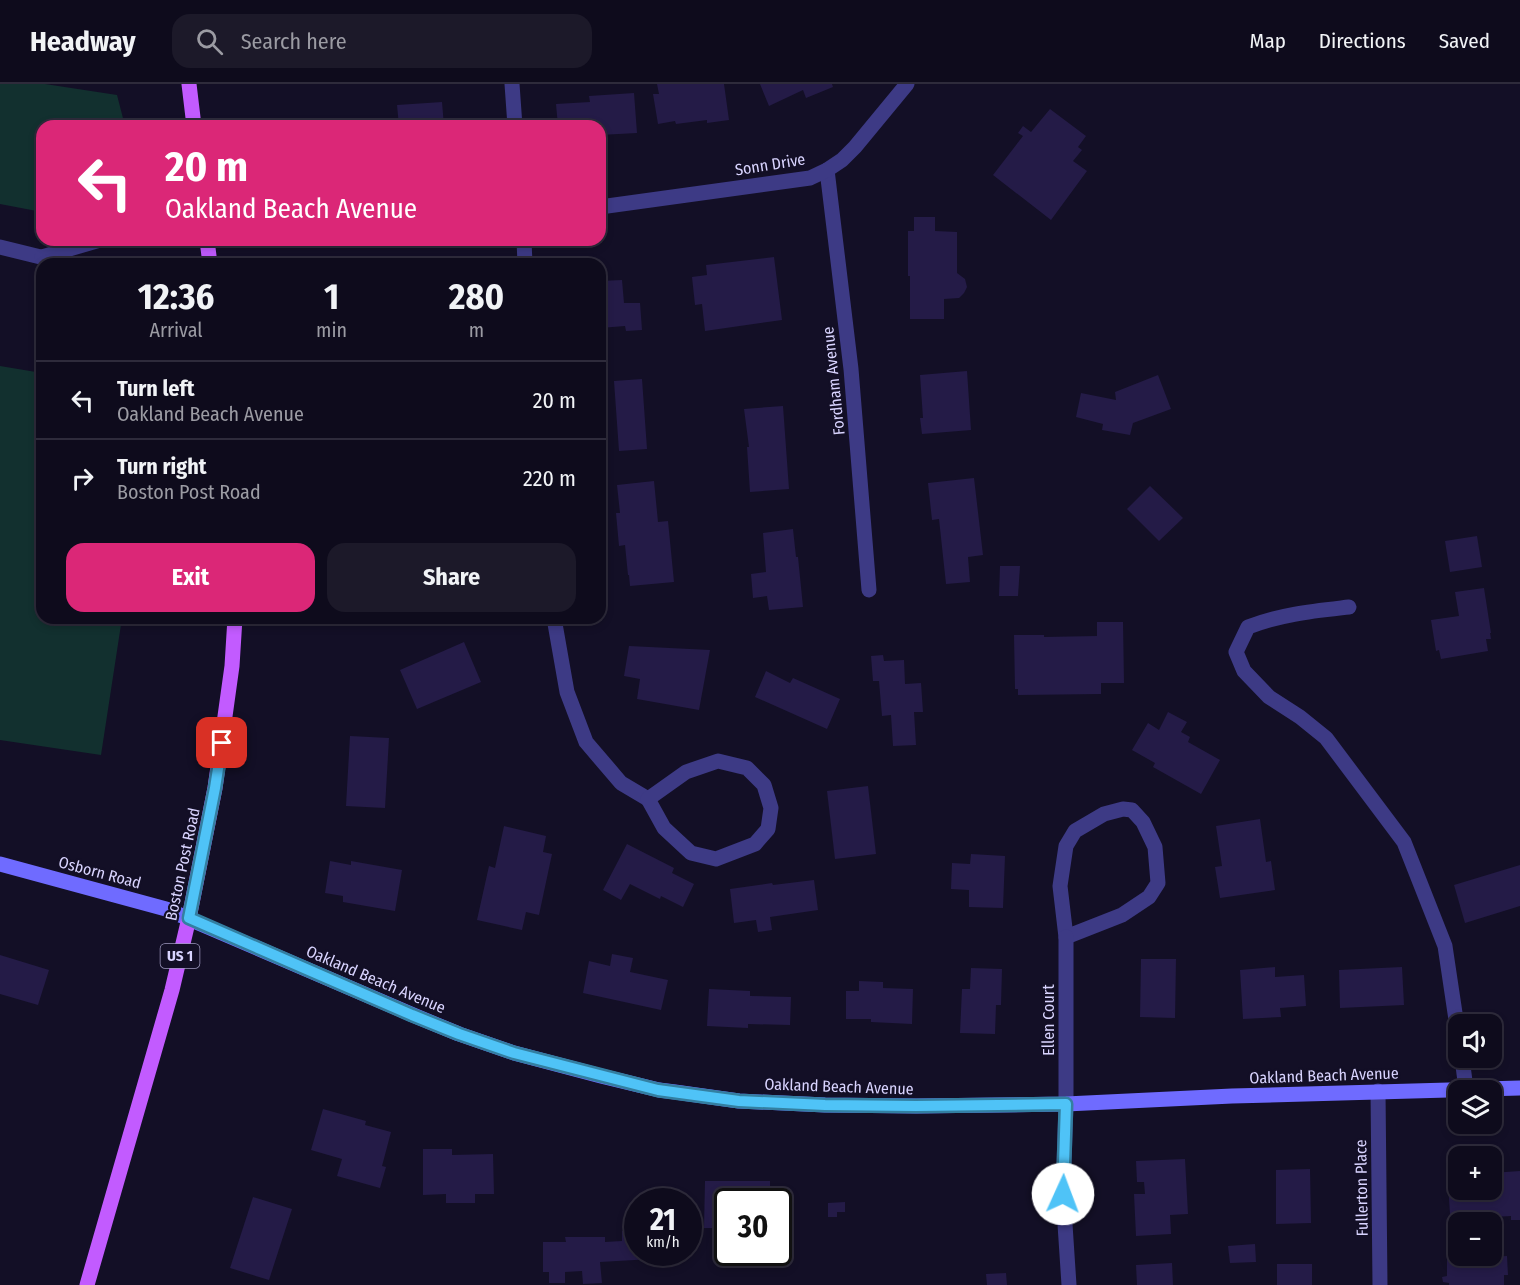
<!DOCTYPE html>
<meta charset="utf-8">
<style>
:root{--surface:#0e0b1c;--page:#1c1929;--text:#f1f3f6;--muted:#9b9ba3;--line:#2e2b3b;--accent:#db2777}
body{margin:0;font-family:"Fira Sans Condensed",sans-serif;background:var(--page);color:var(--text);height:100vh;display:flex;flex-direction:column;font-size:22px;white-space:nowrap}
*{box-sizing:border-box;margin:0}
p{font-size:20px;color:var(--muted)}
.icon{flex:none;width:33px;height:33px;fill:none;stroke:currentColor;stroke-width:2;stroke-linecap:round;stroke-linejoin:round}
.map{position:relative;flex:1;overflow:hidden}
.panel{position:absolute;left:36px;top:174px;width:570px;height:366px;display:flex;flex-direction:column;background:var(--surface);border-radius:18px;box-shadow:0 3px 9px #0003,0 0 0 2px var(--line)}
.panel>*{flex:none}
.banner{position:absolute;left:36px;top:36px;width:570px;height:126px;border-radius:18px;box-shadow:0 3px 9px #0003,0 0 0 2px var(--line);background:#db2777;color:#fff;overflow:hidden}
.buttons{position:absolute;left:1448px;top:930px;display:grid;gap:12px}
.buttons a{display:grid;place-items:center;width:54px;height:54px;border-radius:12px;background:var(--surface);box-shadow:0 3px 9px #0003,0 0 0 2px var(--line);font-size:30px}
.speed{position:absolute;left:624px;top:1104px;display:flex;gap:12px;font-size:30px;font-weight:700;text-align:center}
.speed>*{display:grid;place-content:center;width:78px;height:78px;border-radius:50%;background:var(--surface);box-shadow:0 3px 9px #0003,0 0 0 2px var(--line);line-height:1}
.speed small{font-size:15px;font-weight:400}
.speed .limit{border:3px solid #111;border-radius:9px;background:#fff;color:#111}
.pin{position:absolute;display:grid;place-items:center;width:51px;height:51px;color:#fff;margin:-26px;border-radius:12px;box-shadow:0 3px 9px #0006}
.me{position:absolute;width:66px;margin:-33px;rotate:2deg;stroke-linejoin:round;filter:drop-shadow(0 0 4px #0008)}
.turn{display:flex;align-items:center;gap:21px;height:126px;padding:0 30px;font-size:27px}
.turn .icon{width:78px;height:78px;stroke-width:2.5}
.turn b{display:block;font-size:42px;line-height:51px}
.eta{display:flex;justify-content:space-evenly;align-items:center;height:102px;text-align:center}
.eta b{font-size:36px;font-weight:700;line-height:42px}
.button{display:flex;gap:12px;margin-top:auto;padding:12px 30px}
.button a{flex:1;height:69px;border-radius:18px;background:var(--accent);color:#fff;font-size:24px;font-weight:700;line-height:69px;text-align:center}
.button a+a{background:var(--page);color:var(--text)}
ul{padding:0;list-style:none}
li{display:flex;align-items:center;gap:18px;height:78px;padding:0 30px;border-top:2px solid var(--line)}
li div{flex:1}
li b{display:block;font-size:22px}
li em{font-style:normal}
header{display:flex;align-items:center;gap:36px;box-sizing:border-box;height:84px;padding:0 30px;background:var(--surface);border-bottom:2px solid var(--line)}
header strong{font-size:28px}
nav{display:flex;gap:33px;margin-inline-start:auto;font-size:21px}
.search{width:420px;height:54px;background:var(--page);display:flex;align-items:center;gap:15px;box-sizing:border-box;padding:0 21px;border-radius:18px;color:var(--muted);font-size:22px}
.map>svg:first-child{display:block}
</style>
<header>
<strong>Headway</strong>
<div class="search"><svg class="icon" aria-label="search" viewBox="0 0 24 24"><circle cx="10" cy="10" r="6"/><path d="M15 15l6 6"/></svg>Search here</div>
<nav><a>Map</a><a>Directions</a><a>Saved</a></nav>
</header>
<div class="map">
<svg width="1520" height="1201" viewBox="0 0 1520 1201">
<rect width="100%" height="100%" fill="#130f26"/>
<g fill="#12302f">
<polygon points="0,0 45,0 117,11 125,42 42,42 42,128 0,120"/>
<polygon points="0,282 42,289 42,534 122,534 101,671 0,656"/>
</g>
<g fill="#241b47">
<polygon points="657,0 724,0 729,36 707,39 707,36 676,40 675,37 658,40 653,10 659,10"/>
<polygon points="760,0 832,0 833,3 806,14 803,6 769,22"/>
<polygon points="634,9 637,49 600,51 600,42 558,42 556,20 590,18 589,12"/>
<polygon points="442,18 444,42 399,42 397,21"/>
<polygon points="1050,25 1086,52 1078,63 1082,66 1073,77 1087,87 1051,136 993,91 1023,52 1018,49 1023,42 1031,48"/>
<polygon points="914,133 935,133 935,147 957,148 957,189 965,195 967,203 964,209 959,214 944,215 944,235 910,235 910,192 908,192 908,147 914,147"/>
<polygon points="774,173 782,236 705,247 702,220 695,221 692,193 707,191 706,181"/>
<polygon points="622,196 624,219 640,219 642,246 626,247 625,242 600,244 600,197"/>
<polygon points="967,287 971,346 922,350 920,334 923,334 920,291"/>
<polygon points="1158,291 1171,325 1133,339 1130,351 1102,346 1103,340 1076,333 1081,309 1116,316 1115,308"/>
<polygon points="642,295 647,365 619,367 614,297"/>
<polygon points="783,322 789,405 750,408 747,363 749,363 744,325"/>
<polygon points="974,394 983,471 968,473 970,498 946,500 939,435 932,436 928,399"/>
<polygon points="654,397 658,438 668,437 674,498 630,502 629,491 628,491 625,461 619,462 616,429 620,429 617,401"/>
<polygon points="1150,402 1183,434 1159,457 1127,425"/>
<polygon points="793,445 796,473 798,473 803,523 769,526 767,512 753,514 751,490 766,488 763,449"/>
<polygon points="1477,452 1482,483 1450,488 1445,457"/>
<polygon points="1000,482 1020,482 1018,512 999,512"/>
<polygon points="1484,504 1491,549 1490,549 1491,555 1486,555 1488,567 1441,575 1439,566 1436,567 1431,536 1459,532 1455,508"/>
<polygon points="1097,538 1123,538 1124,599 1101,599 1101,610 1018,611 1018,605 1015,605 1014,551 1044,551 1044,553 1097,552"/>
<polygon points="464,558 481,598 417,625 400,586"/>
<polygon points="629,562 710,566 699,626 637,615 640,595 624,592"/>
<polygon points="883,571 884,577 904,576 905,600 921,599 923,628 914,628 916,661 893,662 891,631 882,632 879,597 873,597 871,572"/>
<polygon points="766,587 790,599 793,594 840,615 827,645 755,613"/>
<polygon points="1168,628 1187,638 1181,648 1190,653 1188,658 1220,676 1201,710 1153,683 1155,679 1132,666 1148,639 1159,646"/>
<polygon points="350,652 389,654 385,724 346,722"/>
<polygon points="868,702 876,770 835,775 827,707"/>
<polygon points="1260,735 1266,778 1271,777 1275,806 1220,814 1215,783 1222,782 1216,742"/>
<polygon points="504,742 546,752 543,768 552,770 539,831 526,828 522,846 477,836 489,782 495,784"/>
<polygon points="627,760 674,784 672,789 694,800 683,823 661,812 660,815 630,800 621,816 603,806"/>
<polygon points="971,770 1005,772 1003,824 969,823 969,806 951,805 952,779 970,780"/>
<polygon points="330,777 351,781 351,777 402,786 395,827 343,818 343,812 325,809"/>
<polygon points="1520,781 1520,822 1465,839 1454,801"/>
<polygon points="814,796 818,826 770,833 772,846 758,848 756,836 734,839 730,805 772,799 773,801"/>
<polygon points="612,870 633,874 630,888 668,896 661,926 583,909 589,877 610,882"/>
<polygon points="0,871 49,886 38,921 0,910"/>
<polygon points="1141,875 1176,875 1175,934 1140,933"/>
<polygon points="1275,883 1275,893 1304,891 1306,922 1280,924 1281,933 1243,935 1240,886"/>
<polygon points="1402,883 1404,921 1340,924 1339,886"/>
<polygon points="971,884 1002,885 1001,921 996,921 995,950 960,949 962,905 970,905"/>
<polygon points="859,897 883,898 883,904 913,905 912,940 871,938 871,935 846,935 846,907 859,907"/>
<polygon points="709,905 750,907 750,912 791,913 790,941 748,940 748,944 707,942"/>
<polygon points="323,1025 366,1037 365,1041 391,1048 382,1082 386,1083 380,1104 337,1092 342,1075 311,1066"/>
<polygon points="423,1065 452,1065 452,1071 493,1070 494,1110 475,1110 475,1119 446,1119 446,1110 423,1111"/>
<polygon points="1185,1075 1188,1130 1170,1131 1171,1150 1136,1152 1134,1110 1145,1110 1144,1098 1137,1098 1136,1077"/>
<polygon points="1310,1085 1311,1139 1276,1140 1276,1086"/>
<polygon points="1520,1087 1520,1136 1511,1136 1511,1132 1476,1134 1476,1128 1450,1130 1448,1099 1458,1098 1458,1106 1491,1106 1491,1089"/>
<polygon points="705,1097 770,1097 770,1118 728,1118 728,1144 704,1144"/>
<polygon points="253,1113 292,1125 269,1196 230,1184"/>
<polygon points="845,1118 845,1128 837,1128 837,1133 828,1133 828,1119"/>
<polygon points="638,1146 638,1168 652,1168 652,1175 600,1178 602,1199 583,1200 582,1187 565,1188 565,1199 549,1199 549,1188 543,1188 543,1158 566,1158 565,1153 605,1153 605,1158 622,1157 622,1147"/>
<polygon points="1255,1160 1256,1178 1230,1179 1228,1162"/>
<polygon points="1507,1172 1508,1191 1504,1191 1504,1201 1449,1201 1449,1199 1443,1198 1442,1193 1447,1192 1447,1175"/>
<polygon points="1172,1179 1173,1201 1137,1201 1136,1181"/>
<rect x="1277" y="1180" width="35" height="21"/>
<polygon points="1006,1189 1007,1201 987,1201 986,1190"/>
</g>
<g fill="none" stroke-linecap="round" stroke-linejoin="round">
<g stroke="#3d3a85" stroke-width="15">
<polyline points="0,163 69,180"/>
<polyline points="42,173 100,156"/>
</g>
<g stroke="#3d3a85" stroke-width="15">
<polyline points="512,0 515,42"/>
<polyline points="827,86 851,285 869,506"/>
<polyline points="600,123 810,94 827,86 842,76 855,63 907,0"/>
<polyline points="524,156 525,180"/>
<path d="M1349 523C1314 527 1281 530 1248 543L1236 568 1244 587 1269 613 1300 633 1326 654 1404 758 1445 862 1458 949"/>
<polyline points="554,534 567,608 586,658 621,699 648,715"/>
<polygon points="718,677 747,684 764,701 771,724 768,745 755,760 716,775 691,769 664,744 648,715 686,688"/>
<polygon points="1123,725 1132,726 1143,738 1155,763 1158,799 1149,813 1122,831 1066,853 1060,802 1066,762 1075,747 1104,730"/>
<polyline points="1066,853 1066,1020 1063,1110 1069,1201"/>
<polyline points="1462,974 1466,1005"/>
<polyline points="1378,1007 1380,1201"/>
</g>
<polyline stroke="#6f6bff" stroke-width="15" points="0,780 166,825 413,931 459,950 514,969 601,992 659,1006 675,1008 739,1017 825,1021 916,1022 1066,1020 1232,1012 1520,1004"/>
<g stroke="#c25bff" stroke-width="15">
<polyline points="189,0 194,42"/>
<polyline points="207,156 210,180"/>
<polyline points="87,1201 172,906 189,834 215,704 232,582 235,534"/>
</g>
</g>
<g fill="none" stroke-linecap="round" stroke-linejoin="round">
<g stroke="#337fa1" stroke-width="15">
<polyline id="route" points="222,659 215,704 189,834 412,931 459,950 514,969 658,1006 739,1017 825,1021 916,1022 1066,1020 1063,1110"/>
</g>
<use href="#route" stroke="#4fc3f7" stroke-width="10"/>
</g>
<g text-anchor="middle" stroke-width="4.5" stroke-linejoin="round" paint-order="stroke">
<rect fill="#130f26" stroke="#9e99be" stroke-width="1.5" x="160.5" y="860" width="39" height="24" rx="4.5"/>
<g font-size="15" font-weight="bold" fill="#d9d4ff">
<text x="180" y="877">US 1</text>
</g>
<g font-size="16" fill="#d9d4ff" stroke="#130f26">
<text transform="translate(770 80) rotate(-9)" y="6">Sonn Drive</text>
<text transform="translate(833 297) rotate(-96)" y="6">Fordham Avenue</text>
<text transform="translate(182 780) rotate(-78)" y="6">Boston Post Road</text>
<text transform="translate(100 788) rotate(15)" y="6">Osborn Road</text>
<text transform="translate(376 895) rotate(23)" y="6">Oakland Beach Avenue</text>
<text transform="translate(1048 936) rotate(-90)" y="6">Ellen Court</text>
<text transform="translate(1324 991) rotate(-2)" y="6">Oakland Beach Avenue</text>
<text transform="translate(839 1002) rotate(2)" y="6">Oakland Beach Avenue</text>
<text transform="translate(1361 1104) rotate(-91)" y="6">Fullerton Place</text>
</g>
</g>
</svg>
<div class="buttons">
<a><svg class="icon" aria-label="sound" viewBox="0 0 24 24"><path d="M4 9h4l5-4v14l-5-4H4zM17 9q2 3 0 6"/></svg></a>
<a><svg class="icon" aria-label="layers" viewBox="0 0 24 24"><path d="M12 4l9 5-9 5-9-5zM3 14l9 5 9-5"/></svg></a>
<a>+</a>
<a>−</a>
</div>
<div class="speed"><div>21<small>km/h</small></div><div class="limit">30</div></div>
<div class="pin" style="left:222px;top:659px;background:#d93025"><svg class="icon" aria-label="arrive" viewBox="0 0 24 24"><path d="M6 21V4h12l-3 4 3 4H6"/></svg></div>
<svg class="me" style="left:1063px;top:1110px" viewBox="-20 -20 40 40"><circle r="19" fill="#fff"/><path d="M0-13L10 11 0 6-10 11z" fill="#4fc3f7"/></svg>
<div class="banner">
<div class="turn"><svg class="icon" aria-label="left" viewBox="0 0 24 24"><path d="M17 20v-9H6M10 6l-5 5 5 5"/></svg><div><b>20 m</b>Oakland Beach Avenue</div></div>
</div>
<section class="panel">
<div class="eta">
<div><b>12:36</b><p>Arrival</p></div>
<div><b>1</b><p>min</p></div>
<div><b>280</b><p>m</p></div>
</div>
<ul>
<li><svg class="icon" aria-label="left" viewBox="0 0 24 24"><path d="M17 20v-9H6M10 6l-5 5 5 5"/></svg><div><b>Turn left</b><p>Oakland Beach Avenue</p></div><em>20 m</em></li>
<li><svg class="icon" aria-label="right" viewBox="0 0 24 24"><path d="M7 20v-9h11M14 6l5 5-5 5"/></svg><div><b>Turn right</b><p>Boston Post Road</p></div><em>220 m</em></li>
</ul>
<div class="button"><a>Exit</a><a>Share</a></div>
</section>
</div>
